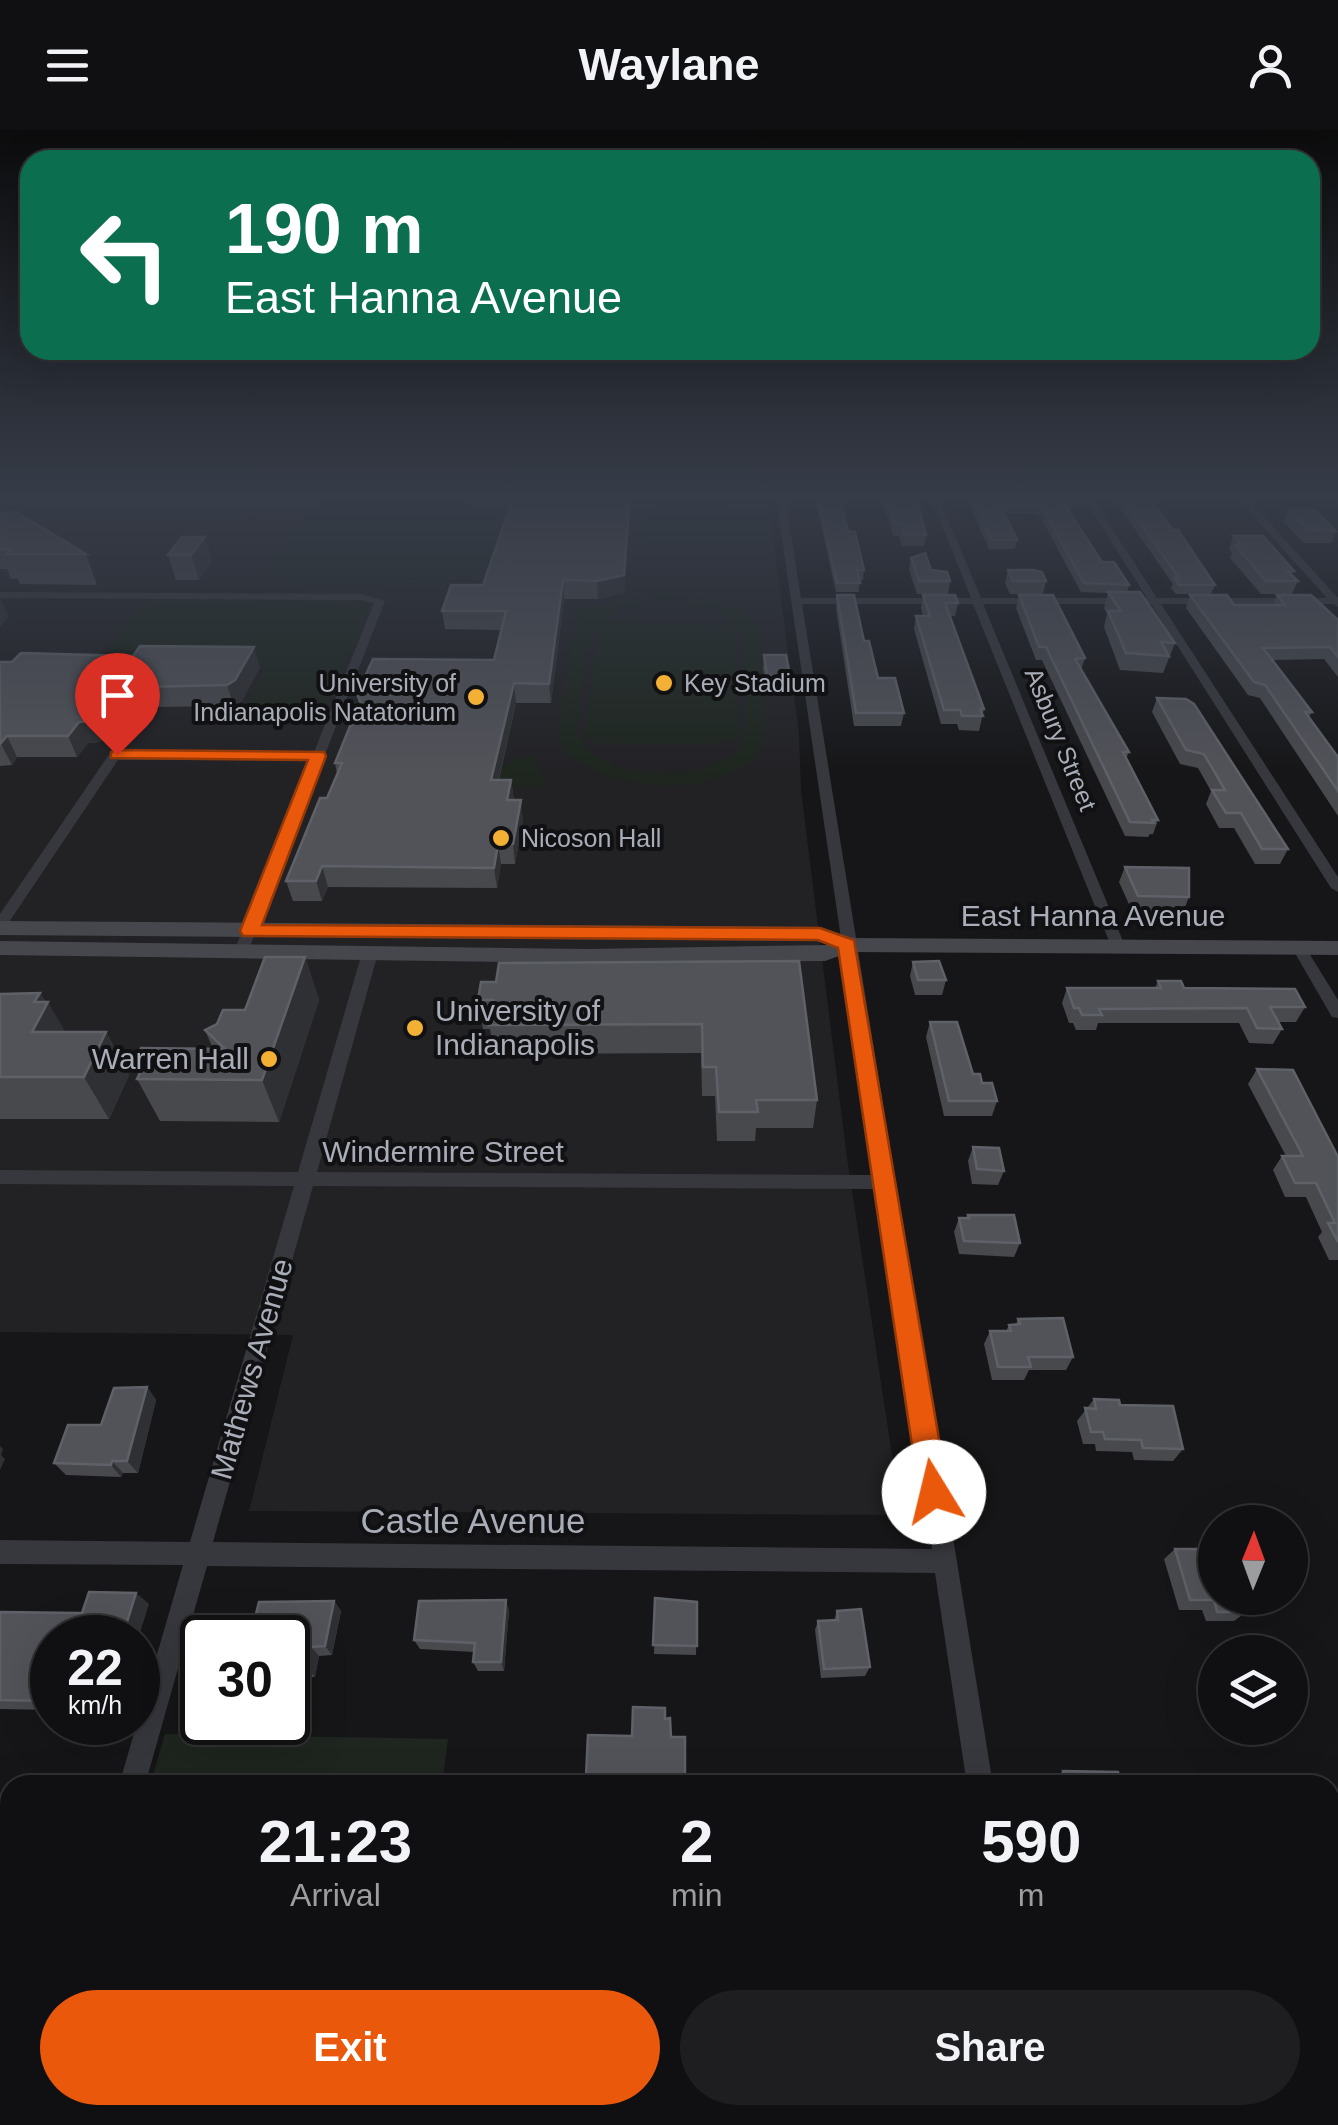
<!DOCTYPE html>
<style>
:root{--surface:#101012;--page:#1e1e20;--text:#f1f3f6;--muted:#9c9d9f;--line:#303032;--accent:#ea580c}
body{margin:0;font-family:Helvetica,sans-serif;background:var(--page);color:var(--text);height:100vh;display:flex;flex-direction:column;font-size:38px;white-space:nowrap}
*{box-sizing:border-box;margin:0}
p{font-size:32px;color:var(--muted)}
.icon{flex:none;width:55px;height:55px;fill:none;stroke:currentColor;stroke-width:2;stroke-linecap:round;stroke-linejoin:round}
.map{position:relative;flex:1;overflow:hidden}
.drawer{position:absolute;left:0px;top:1645px;width:1340px;height:350px;display:flex;flex-direction:column;background:var(--surface);border-radius:30px 30px 0 0;box-shadow:0 10px 40px #0002,0 0 0 2px var(--line)}
.drawer>*{flex:none}
.hud{position:absolute;left:20px;top:20px;width:1300px;height:210px;border-radius:30px;box-shadow:0 10px 40px #0002,0 0 0 2px var(--line);background:#0b6e4f;color:#fff;overflow:hidden}
.needle{width:65px;rotate:1deg}
.fabs{position:absolute;left:1198px;top:1375px;display:grid;gap:20px}
.fabs a{display:grid;place-items:center;width:110px;height:110px;border-radius:50%;background:var(--surface);box-shadow:0 10px 40px #0002,0 0 0 2px var(--line);font-size:50px}
.speed{position:absolute;left:30px;top:1485px;display:flex;gap:20px;font-size:50px;font-weight:700;text-align:center}
.speed>*{display:grid;place-content:center;width:130px;height:130px;border-radius:50%;background:var(--surface);box-shadow:0 10px 40px #0002,0 0 0 2px var(--line);line-height:1}
.speed small{font-size:25px;font-weight:400}
.speed .limit{border:5px solid #111;border-radius:15px;background:#fff;color:#111}
.pin{position:absolute;display:grid;place-items:center;width:85px;height:85px;color:#fff;margin:-102px -42px;border-radius:50% 50% 50% 0;rotate:-45deg;box-shadow:0 0 10px #0007}
.pin .icon{rotate:45deg}
.me{position:absolute;width:110px;margin:-55px;rotate:351deg;stroke-linejoin:round;filter:drop-shadow(0 0 8px #0008)}
.turn{display:flex;align-items:center;gap:35px;height:210px;padding:0 40px;font-size:45px}
.turn .icon{width:130px;height:130px;stroke-width:2.5}
.turn b{display:block;font-size:70px;line-height:85px}
.eta{display:flex;justify-content:space-evenly;align-items:center;height:170px;text-align:center}
.eta b{font-size:60px;font-weight:800;line-height:70px}
.button{display:flex;gap:20px;margin-top:auto;padding:20px 40px}
.button a{flex:1;height:115px;border-radius:60px;background:var(--accent);color:#fff;font-size:40px;font-weight:800;line-height:115px;text-align:center}
.button a+a{background:var(--page);color:var(--text)}
header{display:flex;justify-content:space-between;align-items:center;height:130px;padding:0 40px;background:var(--surface);font-size:45px;font-weight:800}
.map>svg:first-child{display:block}
</style>
<header><svg class="icon" aria-label="menu" viewBox="0 0 24 24"><path d="M4 6h16M4 12h16M4 18h16"/></svg>Waylane<svg class="icon" aria-label="person" viewBox="0 0 24 24"><circle cx="12" cy="8" r="4"/><path d="M4 21q1-7 8-7t8 7"/></svg></header>
<div class="map">
<svg width="1338" height="1995" viewBox="0 0 1338 1995">
<rect width="100%" height="100%" fill="#161618"/>
<polygon fill="#222225" points="0,368 768,372 799,603 801,661 846,1021 901,1385 249,1381 293,1205 0,1202"/>
<g fill="#1e261f" fill-rule="evenodd">
<path d="M324 371H458L483 380 501 402 484 448C438 450 305 467 269 446L278 424Z"/>
<path d="M652 372C688 373 739 366 766 397L770 418 649 415Z"/>
<path d="M657 464C691 464 735 467 757 496 764 519 773 600 761 618 727 674 595 662 559 614L558 593 579 476 603 475ZM666 472 711 479 739 497C744 516 751 603 739 618 710 655 590 653 578 601 589 529 573 474 666 472Z"/>
<polygon points="159,470 354,471 371,475 324,580 307,584 243,584 266,533 99,533 141,476"/>
<polygon points="609,492 735,496 740,611 718,610 718,614 594,613 594,609 583,609 600,495"/>
<polygon points="534,627 548,657 476,654 517,628"/>
<polygon points="165,1604 448,1609 442,1655 150,1655"/>
<polygon points="57,1985 402,1985 400,1995 54,1995"/>
</g>
<g fill="none" stroke-linecap="round" stroke-linejoin="round">
<g fill="#37383d" fill-rule="evenodd">
<path d="M671 365H994L990 369 939 368 981 468H1147L1084 369H1046L1042 365H1338V370L1248 369 1338 468V477L1333 474H1161L1338 747V762L1331 758 1151 474H983L1125 816 1118 821 1111 816 973 474H802L993 1655H967L935 1443 207 1436 145 1655H119L183 1435 0 1434V1410L190 1412 294 1056 0 1054V1040L298 1042 362 823 370 818 378 823 317 1042 876 1045 776 368H675ZM785 368H931L971 468H801ZM1093 369H1238L1327 468H1157ZM313 1056 878 1059 932 1419 213 1412Z"/>
<polygon points="0,462 361,464 385,471 247,824 242,826 234,821 311,630 118,630 5,798 0,800 0,784 110,623 314,622 374,473 361,470 0,468"/>
<polygon points="1299,813 1304,815 1338,870 1338,888 1332,887 1292,818"/>
<polygon points="20,1985 52,1985 49,1995 17,1995"/>
<polygon points="1015,1985 1047,1985 1049,1995 1017,1995"/>
</g>
<polygon fill="#45474d" fill-rule="evenodd" points="0,791 821,797 851,808 1338,811 1338,825 850,822 825,831 588,833 0,825 0,811 588,819 828,815 818,811 0,805"/>
</g>
<g fill="#47494d">
<polygon points="631,365 624,463 598,469 564,469 551,573 516,573 499,650 511,650 514,670 523,690 515,734 501,734 497,758 328,757 322,771 293,771 286,751 327,668 337,644 335,633 363,588 357,564 494,530 502,500 445,499 442,481"/>
<polygon points="816,365 848,401 864,440 863,450 859,450 859,462 836,462 816,372"/>
<polygon points="884,365 916,365 926,405 924,416 902,416 899,406 893,406 883,372"/>
<polygon points="969,365 1067,365 1073,374 1070,382 1102,432 1129,455 1127,462 1175,513 1163,543 1120,540 1104,497 1107,484 1104,478 1108,463 1081,462 1039,384 1004,383 1017,410 1015,419 989,419 968,372"/>
<polygon points="1121,366 1215,455 1211,464 1176,464 1171,458 1173,454 1118,375"/>
<polygon points="1288,380 1336,401 1331,413 1304,413 1283,392"/>
<polygon points="0,383 86,424 97,455 20,454 18,449 11,449 7,439 0,439"/>
<polygon points="1233,406 1294,441 1292,445 1298,451 1292,464 1261,464 1230,428 1232,423 1229,419"/>
<polygon points="182,407 212,432 199,450 176,450 168,425"/>
<polygon points="911,428 950,451 948,464 917,464 909,440"/>
<polygon points="1008,440 1046,451 1043,464 1010,464 1005,453"/>
<polygon points="837,465 864,511 878,548 904,583 901,596 854,596 836,478"/>
<polygon points="923,465 958,473 955,486 950,486 984,579 979,601 959,600 957,594 941,594 914,499 916,486 923,486 921,478"/>
<polygon points="1019,465 1085,528 1081,540 1129,622 1126,629 1158,690 1153,704 1150,704 1148,707 1125,706 1042,530 1036,530 1016,478"/>
<polygon points="1190,465 1234,475 1273,475 1277,465 1338,490 1338,547 1324,529 1272,530 1312,582 1309,587 1338,627 1338,686 1260,568 1248,565 1186,478"/>
<polygon points="764,525 790,546 788,560 766,560 763,538"/>
<polygon points="0,532 260,537 242,571 234,576 150,577 136,587 117,588 100,612 88,613 77,627 17,627 12,635 0,636"/>
<polygon points="1157,568 1288,719 1280,734 1255,734 1234,698 1219,698 1206,674 1211,661 1198,638 1180,634 1152,582"/>
<polygon points="1125,737 1189,767 1183,782 1132,781 1119,752"/>
<polygon points="305,827 319,870 279,992 160,991 137,949 139,945 133,936 213,919 205,900 245,880"/>
<polygon points="799,831 817,970 813,998 756,998 755,1011 717,1011 715,966 702,966 701,923 494,924 490,899 483,899 478,870 496,852"/>
<polygon points="913,832 946,850 942,865 915,865 910,846"/>
<polygon points="1158,851 1184,858 1305,877 1296,892 1278,892 1282,899 1273,914 1249,913 1239,893 1098,893 1096,900 1076,900 1073,893 1069,893 1062,873 1067,858 1155,858"/>
<polygon points="40,863 65,902 106,902 129,945 109,989 0,989 0,864"/>
<polygon points="930,892 997,971 992,986 944,986 926,907"/>
<polygon points="1257,939 1338,1027 1338,1130 1329,1130 1318,1107 1322,1102 1306,1067 1285,1067 1273,1040 1282,1026 1286,1026 1248,954"/>
<polygon points="973,1017 1004,1041 998,1055 972,1054 968,1031"/>
<polygon points="968,1085 1020,1113 1014,1127 959,1124 954,1102 959,1088 967,1088"/>
<polygon points="1018,1189 1073,1227 1066,1240 1029,1240 1024,1250 992,1250 984,1214 990,1201 1006,1201 1009,1195 1016,1194"/>
<polygon points="147,1257 156,1270 138,1343 123,1343 121,1347 66,1345 54,1333"/>
<polygon points="1094,1269 1120,1275 1183,1319 1173,1331 1134,1330 1132,1322 1096,1321 1095,1314 1083,1314 1077,1291"/>
<polygon points="1175,1419 1246,1482 1234,1491 1206,1491 1202,1480 1179,1480 1164,1429"/>
<polygon points="655,1468 697,1472 696,1525 654,1524"/>
<polygon points="334,1471 341,1481 332,1525 319,1526 315,1547 296,1547 288,1538 291,1524 288,1524 288,1508"/>
<polygon points="149,1474 52,1508 52,1580 0,1579 0,1482 82,1483"/>
<polygon points="509,1480 504,1541 478,1541 473,1532 474,1522 420,1519 414,1510"/>
<polygon points="837,1481 870,1537 865,1546 821,1548 815,1500 818,1491 834,1490"/>
<polygon points="665,1589 671,1607 685,1607 685,1655 588,1655 586,1646 632,1606"/>
<polygon points="1063,1641 1122,1655 1050,1655 1049,1652"/>
</g>
<g fill="#2f3033">
<polygon points="631,365 624,463 598,469 597,451"/>
<polygon points="205,407 212,432 199,450 191,425"/>
<polygon points="563,450 564,469 551,573 549,554"/>
<polygon points="0,467 9,487 0,497"/>
<polygon points="254,517 260,537 242,571 234,576 227,555"/>
<polygon points="514,553 516,573 494,670 491,650"/>
<polygon points="142,557 150,577 136,587 128,566"/>
<polygon points="108,567 117,588 100,612 88,613 77,627 68,606 79,592"/>
<polygon points="7,606 17,627 12,635 1,614"/>
<polygon points="511,650 514,670 507,670"/>
<polygon points="521,670 523,690 515,734 513,714"/>
<polygon points="498,714 501,734 497,758 494,738"/>
<polygon points="322,736 328,757 322,771 316,751"/>
<polygon points="305,827 319,870 279,992 262,950"/>
<polygon points="40,863 47,875 48,872 73,915 32,902 34,872"/>
<polygon points="106,902 129,945 109,989 84,947"/>
<polygon points="147,1257 156,1270 138,1343 127,1331"/>
<polygon points="0,1316 3,1319 1,1325 5,1329 0,1340"/>
<polygon points="112,1331 123,1343 121,1347 111,1335"/>
<polygon points="136,1463 149,1474 138,1509 138,1508 122,1508"/>
<polygon points="506,1470 509,1480 504,1541 501,1532"/>
<polygon points="334,1471 341,1481 332,1525 325,1516"/>
<polygon points="311,1517 319,1526 315,1547 307,1538"/>
<polygon points="52,1555 52,1574 47,1571"/>
</g>
<g fill="#525359" stroke="#5f6168" stroke-width="2.5">
<polygon points="514,365 630,365 624,445 597,451 563,450 549,554 514,553 491,650 511,650 507,670 521,670 513,714 498,714 494,738 322,736 316,751 286,751 320,668 327,668 342,633 335,633 350,596 366,586 357,564 373,529 494,530 506,481 442,481 451,455 483,455"/>
<polygon points="817,365 839,365 848,401 855,402 864,440 857,440 860,453 837,453"/>
<polygon points="886,365 916,365 926,405 904,404 901,394 895,394"/>
<polygon points="971,365 1067,365 1073,374 1064,374 1102,432 1114,432 1129,455 1084,453 1041,375 1000,375 1017,410 991,410"/>
<polygon points="1121,366 1148,366 1173,400 1178,400 1215,455 1179,455 1175,448 1179,448"/>
<polygon points="1288,380 1314,380 1336,401 1309,400"/>
<polygon points="16,382 86,424 7,424 12,419 0,419 0,383"/>
<polygon points="1233,406 1263,406 1294,441 1287,441 1298,451 1266,451 1235,415 1241,415"/>
<polygon points="182,407 205,407 191,425 168,425"/>
<polygon points="925,423 931,440 947,442 950,451 919,451 911,428"/>
<polygon points="1008,440 1034,440 1042,442 1046,451 1013,451"/>
<polygon points="1108,462 1140,462 1175,513 1161,512 1169,526 1126,523 1108,481 1121,481"/>
<polygon points="837,465 854,465 864,511 869,511 878,548 895,548 904,583 856,583"/>
<polygon points="923,465 955,465 958,473 945,473 984,579 980,579 983,586 962,586 960,580 944,580 916,486 930,486"/>
<polygon points="1019,465 1053,465 1085,528 1075,529 1129,622 1123,622 1158,690 1152,690 1154,693 1130,692 1046,517 1039,517"/>
<polygon points="1190,465 1227,465 1234,475 1285,475 1277,465 1311,465 1338,490 1338,527 1330,517 1263,518 1312,582 1305,582 1338,627 1338,661 1265,555 1254,552"/>
<polygon points="140,516 254,517 235,550 227,555 142,557 128,566 108,567 91,591 79,592 68,606 7,606 0,614 0,532 12,532 21,523 133,526"/>
<polygon points="764,525 786,525 790,546 767,546"/>
<polygon points="1157,568 1186,569 1194,574 1288,719 1262,719 1241,683 1226,683 1212,660 1225,660 1204,624 1186,620"/>
<polygon points="1125,737 1189,738 1189,767 1138,766"/>
<polygon points="265,827 305,827 262,950 137,949 143,936 133,936 141,918 225,919 205,900 217,894 223,880 245,880"/>
<polygon points="799,831 817,970 756,970 758,982 719,982 716,937 703,937 702,894 489,895 493,870 478,870 481,852 496,852 499,833"/>
<polygon points="939,831 946,850 918,850 913,832"/>
<polygon points="1158,851 1181,851 1184,858 1295,859 1305,877 1270,877 1282,899 1257,898 1247,878 1099,879 1102,885 1082,885 1079,878 1074,878 1067,858 1161,858"/>
<polygon points="40,863 34,872 48,872 32,902 106,902 84,947 0,947 0,864"/>
<polygon points="930,892 957,892 973,944 980,944 982,953 992,953 997,971 949,971"/>
<polygon points="1257,939 1293,940 1338,1027 1338,1112 1328,1093 1335,1093 1316,1053 1295,1053 1282,1026 1303,1026"/>
<polygon points="973,1017 999,1018 1004,1041 977,1039"/>
<polygon points="968,1085 1014,1085 1020,1113 964,1111 959,1088 969,1088"/>
<polygon points="1063,1188 1073,1227 1028,1227 1031,1237 998,1237 990,1201 1011,1201 1009,1195 1020,1194 1018,1189"/>
<polygon points="147,1257 127,1331 112,1331 111,1335 54,1333 68,1295 101,1295 114,1258"/>
<polygon points="1094,1269 1119,1270 1120,1275 1173,1276 1183,1319 1143,1318 1141,1310 1105,1309 1103,1302 1091,1302 1085,1278 1096,1279"/>
<polygon points="1175,1419 1215,1419 1215,1468 1242,1468 1246,1482 1217,1482 1214,1470 1190,1470"/>
<polygon points="89,1462 136,1463 122,1508 52,1508 52,1555 47,1571 0,1570 0,1482 82,1483"/>
<polygon points="655,1468 697,1472 697,1516 653,1515"/>
<polygon points="506,1470 501,1532 473,1532 475,1513 414,1510 419,1471"/>
<polygon points="334,1471 325,1516 311,1517 307,1538 288,1538 293,1515 288,1515 288,1508 250,1508 259,1472"/>
<polygon points="861,1479 870,1537 824,1539 818,1491 838,1490 837,1481"/>
<polygon points="633,1577 665,1578 665,1589 670,1588 671,1607 685,1607 685,1647 664,1647 664,1655 607,1655 607,1646 586,1646 588,1605 632,1606"/>
<polygon points="1063,1641 1118,1642 1122,1655 1066,1655"/>
</g>
<linearGradient id="sky" x2="0" y2="1"><stop stop-color="#0c0c0d"/><stop offset="0.57" stop-color="#363c48"/><stop offset="1" stop-color="#363c48" stop-opacity="0"/></linearGradient>
<rect width="1338" height="644" fill="url(#sky)"/>
<polygon fill="#ea580c" stroke="#983908" stroke-width="2.5" points="117,620 324,622 326,626 262,795 820,798 854,810 948,1362 944,1372 934,1376 923,1372 919,1362 838,818 818,810 243,806 240,801 308,630 111,628 111,622"/>
<g fill="#f2b134" stroke="#111113" stroke-width="4">
<circle cx="664" cy="553" r="10"/>
<circle cx="476" cy="567" r="10"/>
<circle cx="501" cy="708" r="10"/>
<circle cx="415" cy="898" r="10"/>
<circle cx="269" cy="929" r="10"/>
</g>
<g text-anchor="middle" stroke-width="8" stroke-linejoin="round" paint-order="stroke">
<g font-size="25" fill="#a8adb8" stroke="#111113" text-anchor="start">
<text x="456" y="562" text-anchor="end">University of<tspan x="456" dy="29">Indianapolis Natatorium</tspan></text>
<text x="684" y="562">Key Stadium</text>
<text x="521" y="717">Nicoson Hall</text>
</g>
<g font-size="25" fill="#a8adb8" stroke="#111113">
<text transform="translate(1061 609) rotate(68)" y="9">Asbury Street</text>
</g>
<g font-size="30" fill="#a8adb8" stroke="#111113">
<text x="1093" y="796">East Hanna Avenue</text>
<text x="443" y="1032">Windermire Street</text>
<text transform="translate(252 1239) rotate(-74)" y="10">Mathews Avenue</text>
</g>
<g font-size="30" fill="#a8adb8" stroke="#111113" text-anchor="start">
<text x="435" y="891">University of<tspan x="435" dy="34">Indianapolis</tspan></text>
<text x="249" y="939" text-anchor="end">Warren Hall</text>
</g>
<g font-size="35" fill="#a8adb8" stroke="#111113">
<text x="473" y="1403">Castle Avenue</text>
</g>
</g>
</svg>
<div class="fabs">
<a><svg class="needle" viewBox="-14 -14 28 28"><path d="M0-13l5 13h-10z" fill="#e53935"/><path d="M0 13l5-13h-10z" fill="#9c9d9f"/></svg></a>
<a><svg class="icon" aria-label="layers" viewBox="0 0 24 24"><path d="M12 4l9 5-9 5-9-5zM3 14l9 5 9-5"/></svg></a>
</div>
<div class="speed"><div>22<small>km/h</small></div><div class="limit">30</div></div>
<div class="pin" style="left:117px;top:625px;background:#d93025"><svg class="icon" aria-label="arrive" viewBox="0 0 24 24"><path d="M6 21V4h12l-3 4 3 4H6"/></svg></div>
<svg class="me" style="left:934px;top:1362px" viewBox="-20 -20 40 40"><circle r="19" fill="#fff"/><path d="M0-13L10 11 0 6-10 11z" fill="#ea580c"/></svg>
<div class="hud">
<div class="turn"><svg class="icon" aria-label="left" viewBox="0 0 24 24"><path d="M17 20v-9H6M10 6l-5 5 5 5"/></svg><div><b>190 m</b>East Hanna Avenue</div></div>
</div>
<section class="drawer">
<div class="eta">
<div><b>21:23</b><p>Arrival</p></div>
<div><b>2</b><p>min</p></div>
<div><b>590</b><p>m</p></div>
</div>
<div class="button"><a>Exit</a><a>Share</a></div>
</section>
</div>
